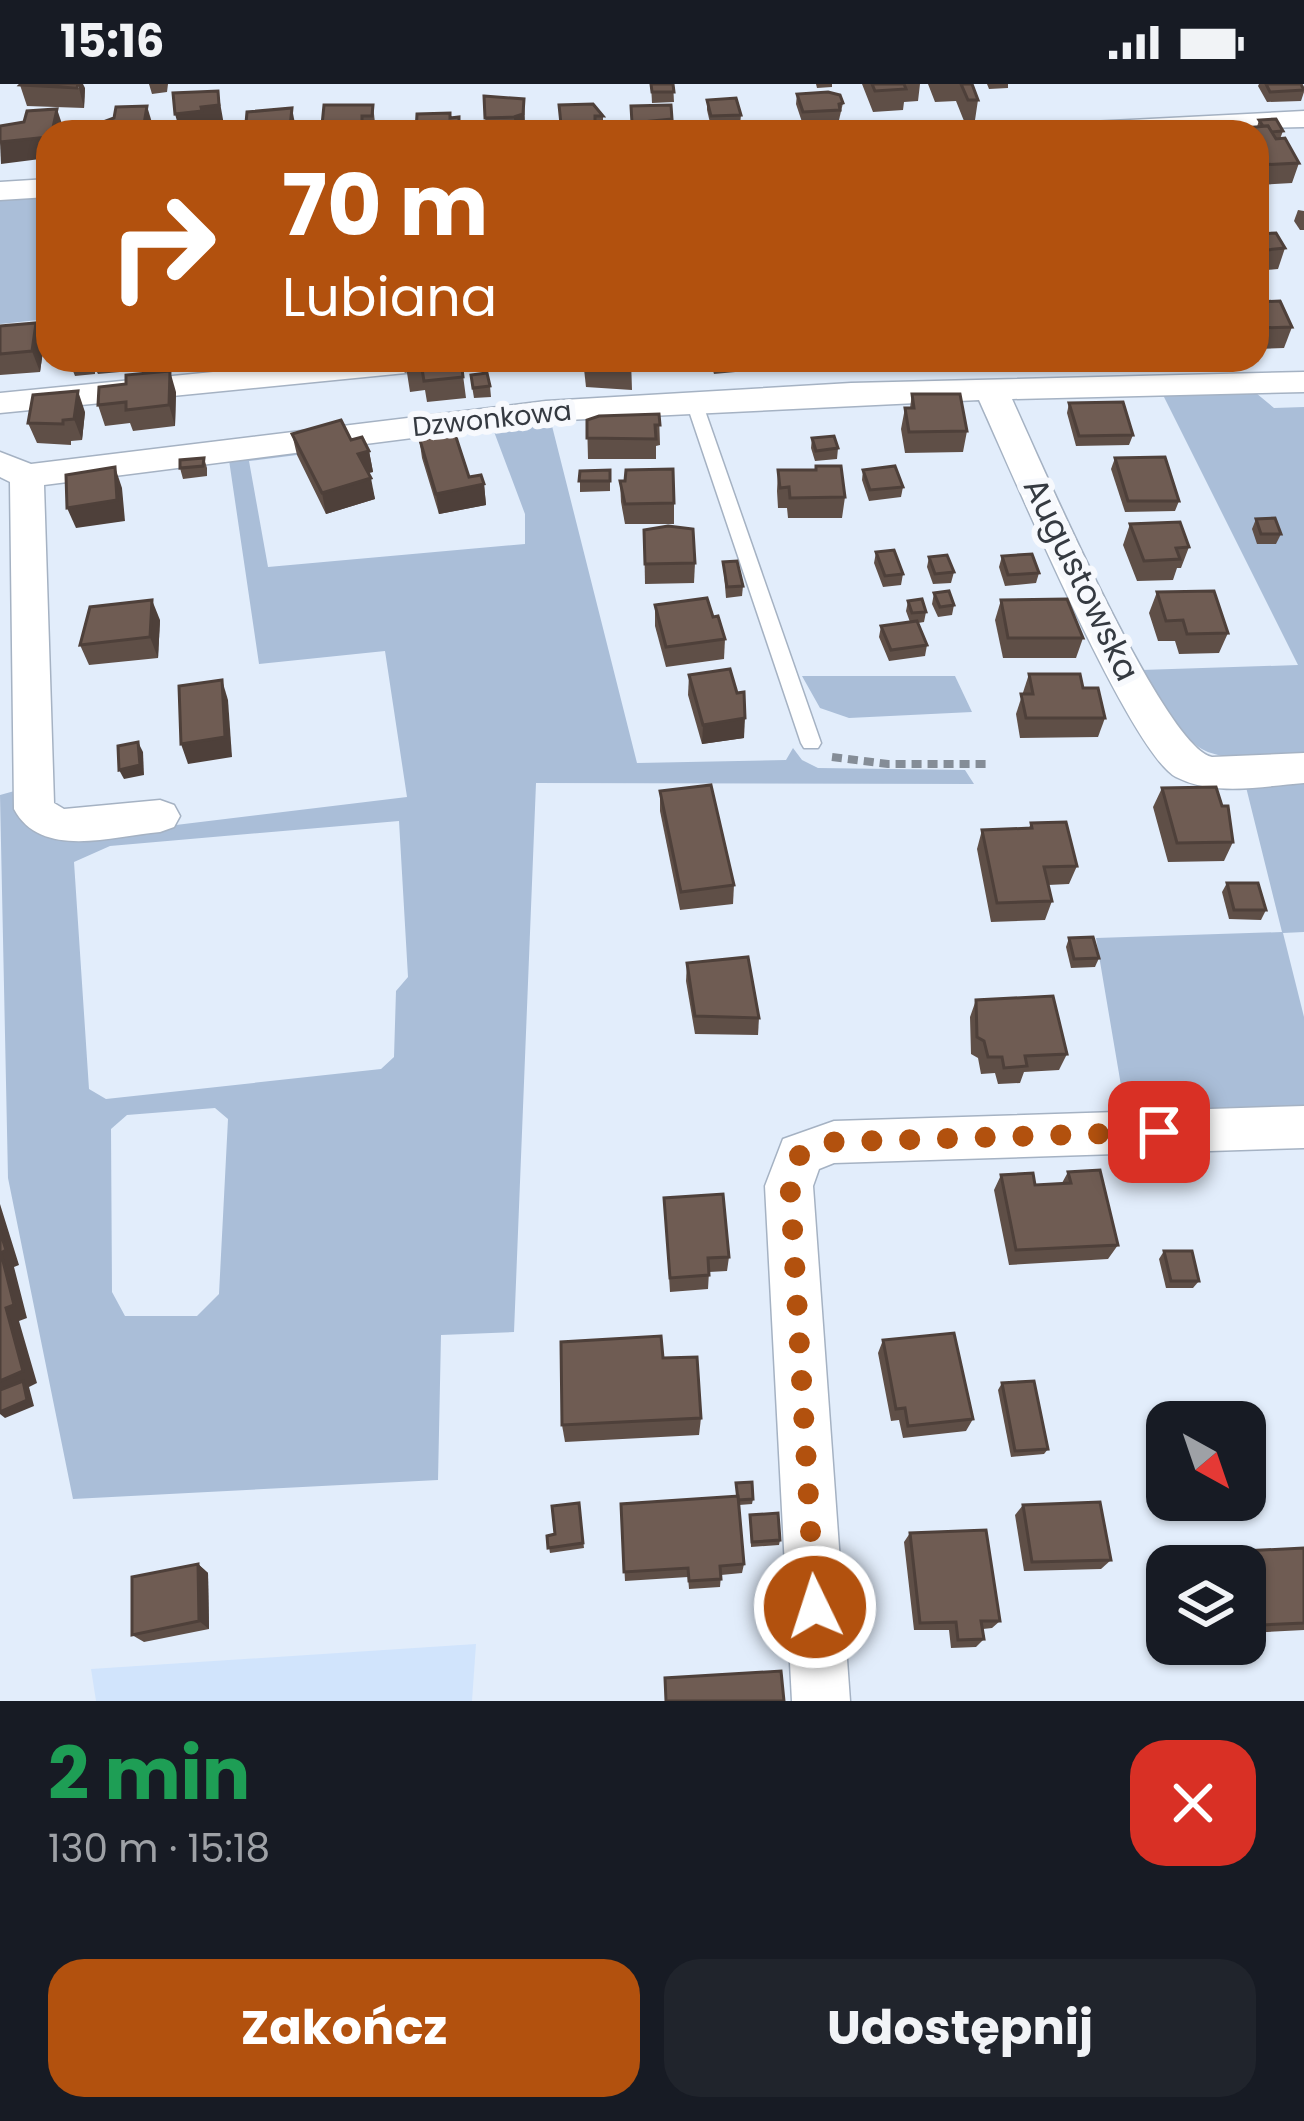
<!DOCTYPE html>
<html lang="pl">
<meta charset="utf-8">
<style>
:root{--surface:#171b24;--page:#20242c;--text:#f1f3f6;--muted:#9ea1a6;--accent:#b2510e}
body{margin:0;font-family:Poppins,sans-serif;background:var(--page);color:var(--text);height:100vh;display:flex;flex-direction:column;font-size:45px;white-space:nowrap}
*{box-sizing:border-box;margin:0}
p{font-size:39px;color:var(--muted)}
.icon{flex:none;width:66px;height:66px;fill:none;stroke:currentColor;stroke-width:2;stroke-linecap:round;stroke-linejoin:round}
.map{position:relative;height:1617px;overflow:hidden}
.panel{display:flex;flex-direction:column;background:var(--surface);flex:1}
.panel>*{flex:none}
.top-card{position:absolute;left:36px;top:36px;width:1233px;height:252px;border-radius:36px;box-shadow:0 3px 9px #0004;background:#b2510e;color:#fff;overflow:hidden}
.needle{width:78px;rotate:140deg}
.tools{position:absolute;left:1146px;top:1317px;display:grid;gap:24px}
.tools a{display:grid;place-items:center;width:120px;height:120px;border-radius:24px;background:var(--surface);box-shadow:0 3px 9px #0004;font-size:60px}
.pin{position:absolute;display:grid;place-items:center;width:102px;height:102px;color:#fff;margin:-51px;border-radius:24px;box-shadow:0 6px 18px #0006}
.me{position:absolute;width:132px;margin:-66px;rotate:356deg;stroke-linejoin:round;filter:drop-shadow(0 0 9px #0008)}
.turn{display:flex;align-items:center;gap:42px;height:252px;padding:0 48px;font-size:54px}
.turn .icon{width:156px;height:156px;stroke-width:2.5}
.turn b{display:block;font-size:84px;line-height:102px}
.round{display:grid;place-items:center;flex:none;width:126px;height:126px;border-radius:36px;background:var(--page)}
.headline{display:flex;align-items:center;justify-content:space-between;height:204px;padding:0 48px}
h1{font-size:72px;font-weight:700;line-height:90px;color:#1e9e55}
.primary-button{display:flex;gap:24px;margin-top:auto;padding:24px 48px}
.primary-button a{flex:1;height:138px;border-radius:36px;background:var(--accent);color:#fff;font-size:48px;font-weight:700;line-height:138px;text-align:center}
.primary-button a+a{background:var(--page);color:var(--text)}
.status{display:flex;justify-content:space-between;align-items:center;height:84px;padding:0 60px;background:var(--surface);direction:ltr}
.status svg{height:33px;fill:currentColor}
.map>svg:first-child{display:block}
</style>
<div class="status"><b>15:16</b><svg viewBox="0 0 49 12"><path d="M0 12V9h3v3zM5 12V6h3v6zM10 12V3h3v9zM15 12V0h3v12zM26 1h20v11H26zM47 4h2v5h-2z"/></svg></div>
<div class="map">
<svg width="1304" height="1617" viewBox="0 0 1304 1617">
<rect width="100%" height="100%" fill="#e2edfb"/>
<polygon fill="#d1e4fc" points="476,1560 472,1617 96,1617 91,1585"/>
<g fill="#aabed8" fill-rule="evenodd">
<polygon points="48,112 48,235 0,240 0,114"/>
<path d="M1256 309 1274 324 1304 323V673C1191 675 1202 680 1141 586L1298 581 1163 311Z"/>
<path d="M551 338 637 679 786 676 793 664 802 676 818 684 965 686 974 700 536 699 514 1248 441 1251 438 1396 73 1415 8 1094 0 711 18 706 110 749 407 713 385 567 259 580 229 376 345 357 297 371 249 377 268 483 525 460V430L493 345ZM399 737 408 893 396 907 394 973 381 985 106 1015 89 1005 74 778 110 762ZM215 1024 228 1035 219 1210 197 1232H125L112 1208 111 1045 127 1031Z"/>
<polygon points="802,592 955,592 972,628 849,634 820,624"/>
<polygon points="1304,693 1304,848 1283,849 1304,933 1304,1028 1126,1031 1096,854 1282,848 1244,695"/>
</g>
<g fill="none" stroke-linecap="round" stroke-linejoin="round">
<g stroke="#a5b2c3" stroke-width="3">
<polygon id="lane" points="694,313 702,318 821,659 818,664 804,664 801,659 686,318"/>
</g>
<g stroke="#a5b2c3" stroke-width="3">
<g id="street">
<polygon points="1304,27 1304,43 1038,48 1052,40"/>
<polygon points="48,95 48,113 0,116 0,98"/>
<polygon points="335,276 452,276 436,286 0,329 0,309"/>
<path d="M1304 288V308L1012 315C1038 372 1163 663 1212 673L1304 669V699C1263 702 1215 713 1176 693 1129 668 1008 379 979 316L546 337 44 401 54 719 64 725 160 716 174 721 180 732 174 743 160 748C113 752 41 776 14 725L10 398 0 393V368L31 380 546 317 851 299Z"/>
<polygon points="1304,1022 1304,1064 834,1079 819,1085 813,1102 850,1617 792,1617 765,1102 783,1055 834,1037"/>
</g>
</g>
<polyline stroke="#858d97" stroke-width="8" stroke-dasharray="10 6" stroke-linecap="butt" points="832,673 888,680 986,680"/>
<use href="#lane" fill="#fff" fill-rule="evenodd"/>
<use href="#street" fill="#fff" fill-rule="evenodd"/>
</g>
<g fill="#5f4f47">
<polygon points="149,0 168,0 167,8 152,10"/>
<polygon points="651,0 673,0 674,18 652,19"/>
<polygon points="816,0 832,0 832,3 817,4"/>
<polygon points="862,0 920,0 918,17 904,18 903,26 873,28"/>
<polygon points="928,0 972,0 978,16 975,36 964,37 956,17 935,18"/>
<polygon points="987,0 1008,0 1008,4 989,5"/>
<polygon points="1259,0 1301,0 1304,8 1301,17 1267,18 1258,2"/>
<polygon points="20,1 85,4 84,24 27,22"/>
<polygon points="797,10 843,19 839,36 802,38 796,20"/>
<polygon points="484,12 524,15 525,48 486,48"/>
<polygon points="707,16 741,31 740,41 711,43 707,26"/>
<polygon points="373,21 376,48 323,48 322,41"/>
<polygon points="559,21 603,32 603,43 595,43 596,48 561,48"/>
<polygon points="631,22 672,35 672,46 632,48"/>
<polygon points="247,28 296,45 296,48 248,48 246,39"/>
<polygon points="459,33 460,48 416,48 450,34"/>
<polygon points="1259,36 1283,47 1280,55 1299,79 1292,99 1257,101 1257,48 1239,48 1241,44 1257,43"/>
<polygon points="1298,126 1304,127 1304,146 1300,146 1294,137"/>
<polygon points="1257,150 1285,164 1278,185 1257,187"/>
<polygon points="1257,218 1292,243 1284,264 1257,265"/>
<polygon points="0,242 44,260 40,288 0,291"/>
<polygon points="119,276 120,288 98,290 95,284 95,290 75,292 71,282"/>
<polygon points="137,276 177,276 163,278 163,284 148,285 146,279 138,280"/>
<polygon points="405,276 461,276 466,314 427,318 425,306 410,308"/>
<polygon points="583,276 631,276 632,306 586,303"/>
<polygon points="710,276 746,276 746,287 714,290"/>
<polygon points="472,302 490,302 491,313 474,314"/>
<polygon points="176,308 175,342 133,347 130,339 105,342 98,321"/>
<polygon points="912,310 967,347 963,368 905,369 901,345 905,324 910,324"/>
<polygon points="1069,319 1133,351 1129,361 1076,362 1067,329"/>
<polygon points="85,328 82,356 71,357 71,361 37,359 28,339"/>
<polygon points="659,330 660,361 656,362 656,375 588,375 587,336"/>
<polygon points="292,350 351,356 369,367 373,388 368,389 375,415 326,430 297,371"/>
<polygon points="419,353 469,393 484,400 486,421 439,430 422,374"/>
<polygon points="812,354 838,364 837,375 815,377 811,364"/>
<polygon points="204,374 207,384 207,392 183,395 180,384"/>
<polygon points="1115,374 1179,417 1175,427 1125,428 1111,385"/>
<polygon points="610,386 610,407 580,408 580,387"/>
<polygon points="778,386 845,413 842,434 788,434 787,424 778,424 777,407"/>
<polygon points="863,386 903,403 901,413 869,417 862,396"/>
<polygon points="620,397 674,419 674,440 625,440 621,418"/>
<polygon points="1256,435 1281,450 1276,460 1257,460 1252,445"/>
<polygon points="1130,440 1189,463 1181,484 1177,484 1173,496 1137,497 1123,461"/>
<polygon points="644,446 695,479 694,499 645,500"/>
<polygon points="876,468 903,490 901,501 883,503 874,479"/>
<polygon points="1002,472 1039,489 1036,499 1005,502 999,483"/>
<polygon points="929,473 954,488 951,499 933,500 927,483"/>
<polygon points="723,478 743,502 742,512 726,514"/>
<polygon points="1157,508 1228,549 1219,569 1179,570 1175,557 1158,557 1149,529"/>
<polygon points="934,509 954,521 952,531 938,533 932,520"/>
<polygon points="1001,516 1083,554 1076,574 1003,574 995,536"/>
<polygon points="908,517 926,528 924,538 918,539 927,561 925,572 889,577 879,553 881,542 910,538 906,527"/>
<polygon points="655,521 713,533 725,555 724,575 666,583 655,542"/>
<polygon points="160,536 158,574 89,581 80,561"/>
<polygon points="1029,590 1083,604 1105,634 1098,653 1020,654 1016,630"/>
<polygon points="689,591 737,609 744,654 702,660 688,611"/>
<polygon points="1162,704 1233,758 1224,777 1168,778 1153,723"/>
<polygon points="660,707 734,801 733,820 680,826 660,727"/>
<polygon points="1031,739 1077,782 1069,800 1048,801 1052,817 1045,836 991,838 977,765 982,746 1029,744"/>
<polygon points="1227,799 1266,826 1261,836 1229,835 1222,808"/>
<polygon points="1069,854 1099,874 1095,883 1071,884 1066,863"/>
<polygon points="687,879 759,934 758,951 695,950 686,897"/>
<polygon points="976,916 1067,970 1059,986 1024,988 1020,999 998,1000 995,989 981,990 978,974 971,970 970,933"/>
<polygon points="1068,1088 1118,1161 1108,1175 1009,1181 994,1106 1001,1091 1035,1101 1062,1099"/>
<polygon points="664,1114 729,1173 727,1187 709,1188 708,1205 670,1208"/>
<polygon points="1164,1167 1199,1197 1193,1204 1166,1204 1159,1175"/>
<polygon points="883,1256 973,1335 966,1347 903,1354 899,1336 891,1337 878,1269"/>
<polygon points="663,1274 701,1334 699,1351 565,1358 562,1341"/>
<polygon points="1002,1299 1048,1365 1044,1370 1011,1373 998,1306"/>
<polygon points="736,1399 753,1415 752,1420 739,1421 744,1480 742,1489 721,1491 720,1503 689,1505 688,1493 625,1497 621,1420 736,1412"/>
<polygon points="579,1419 584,1464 550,1469 547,1452 555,1450"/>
<polygon points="1023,1421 1111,1476 1101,1485 1024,1487 1015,1431"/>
<polygon points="750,1431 780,1456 779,1461 751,1463"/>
<polygon points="910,1449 1000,1537 992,1544 983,1545 984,1555 976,1563 951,1564 949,1546 914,1546 904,1458"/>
<polygon points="1304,1464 1304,1546 1248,1549 1245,1535 1245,1482 1232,1482 1231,1476 1244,1467"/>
<polygon points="198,1480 208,1489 209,1545 144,1558 132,1551"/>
</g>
<g fill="#4e403a">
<polygon points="78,0 83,0 85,4 84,24"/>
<polygon points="218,7 224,41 206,43 207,48 180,48 175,30 201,23"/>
<polygon points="524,15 525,48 515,48 514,33"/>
<polygon points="147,22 153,42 144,40"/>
<polygon points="292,24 296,45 296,48 291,48 290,43"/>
<polygon points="57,25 64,46 64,48 52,48"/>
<polygon points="48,53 48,74 1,80 0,58"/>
<polygon points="36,239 44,260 40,288 32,267"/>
<polygon points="170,287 176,308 175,342 169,321"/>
<polygon points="78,307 85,328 82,356 74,335"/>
<polygon points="369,367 373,388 362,390 358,370"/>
<polygon points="115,383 122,404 125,437 76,444 67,424"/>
<polygon points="371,394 375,415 326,430 322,409"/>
<polygon points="484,400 486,421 439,430 436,410"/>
<polygon points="152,516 160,536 158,574 150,553"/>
<polygon points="222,596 228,616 232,673 188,680 181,660"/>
<polygon points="745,634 744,654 702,660 703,641"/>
<polygon points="138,658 143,668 144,691 124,695 119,686"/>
<polygon points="0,1120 19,1181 14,1183 27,1234 19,1237 37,1299 29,1303 34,1322 5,1334 0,1330"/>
<polygon points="198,1480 208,1489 209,1545 199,1537"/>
</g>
<g fill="#6f5c53" stroke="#4e403a" stroke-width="3">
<polygon points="21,0 78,0 77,4 20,1"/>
<polygon points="651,0 673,0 674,8 652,8"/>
<polygon points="872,0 904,0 906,5 875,7"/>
<polygon points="961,0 972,0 978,16 968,16"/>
<polygon points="1266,0 1301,0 1304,6 1270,8"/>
<polygon points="218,7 219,21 201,23 202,27 175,30 173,9"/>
<polygon points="828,8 840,11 843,19 839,20 840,26 803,28 797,10"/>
<polygon points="484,12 524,15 523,30 514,33 485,34"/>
<polygon points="736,14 741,31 711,32 707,16"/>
<polygon points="593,20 603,32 595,32 595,38 561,40 559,21"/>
<polygon points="324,21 373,21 372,32 362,32 362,40 322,41"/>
<polygon points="671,21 672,35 632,39 631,22"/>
<polygon points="147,22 144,40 157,39 155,48 96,48 98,40 114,34 116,23"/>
<polygon points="292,24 290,43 255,44 256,38 246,39 247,28"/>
<polygon points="57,25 52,48 48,48 48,53 0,58 0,42 24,38 27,27"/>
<polygon points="450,29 450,34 459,33 459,40 450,40 450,46 416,48 417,30"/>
<polygon points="1276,35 1283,47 1271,48 1268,42 1263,42 1259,36"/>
<polygon points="79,41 78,48 59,48 60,42"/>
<polygon points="1268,42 1276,55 1285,54 1299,79 1257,81 1257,48 1243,48 1241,44"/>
<polygon points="1180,44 1182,48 1131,47"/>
<polygon points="1276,149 1285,164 1257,167 1257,150"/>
<polygon points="1280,217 1292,243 1257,244 1257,218"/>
<polygon points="48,229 48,239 41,240 43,230"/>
<polygon points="36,239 32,267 0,270 0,242"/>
<polygon points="72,276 91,276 91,280 71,282"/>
<polygon points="94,276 116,276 94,279"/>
<polygon points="405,276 461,276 463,293 424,297 422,285 406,287"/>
<polygon points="585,276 631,276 632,285 585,282"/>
<polygon points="170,287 169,321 126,326 126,318 98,321 99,303 126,300 126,291"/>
<polygon points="487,289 490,302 473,304 471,291"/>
<polygon points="78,307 74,335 63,336 63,340 28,339 33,311"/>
<polygon points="912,310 960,310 967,347 909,348 905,324 914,324"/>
<polygon points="1123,318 1133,351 1079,352 1069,319"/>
<polygon points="659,330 660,341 655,341 656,355 587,354 587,336 599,332"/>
<polygon points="341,336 351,356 362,353 369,367 358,370 371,394 322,409 292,350"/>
<polygon points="454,347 469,393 481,391 484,400 436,410 419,353"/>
<polygon points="834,352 838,364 816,367 812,354"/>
<polygon points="1165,373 1179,417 1128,417 1115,374"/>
<polygon points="204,374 203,382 180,384 180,376"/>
<polygon points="816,382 841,382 845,413 790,414 789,403 780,404 778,386 816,386"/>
<polygon points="895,382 903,403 870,406 863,386"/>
<polygon points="115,383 117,416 67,424 66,391"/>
<polygon points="673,385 674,419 625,420 620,397 625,397 626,386"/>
<polygon points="610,386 610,397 579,397 580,387"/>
<polygon points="1275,434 1281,450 1261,450 1256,435"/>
<polygon points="1180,438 1189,463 1176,464 1180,475 1144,477 1130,440"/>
<polygon points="668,442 693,445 695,479 645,480 644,446"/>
<polygon points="894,466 903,490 885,492 876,468"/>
<polygon points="1032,470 1039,489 1008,491 1002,472"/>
<polygon points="947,471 954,488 935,490 929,473"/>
<polygon points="737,477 743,502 727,503 723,478"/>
<polygon points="949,507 954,521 940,523 934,509"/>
<polygon points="1214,507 1228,549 1187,550 1183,536 1166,537 1157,508"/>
<polygon points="707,514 713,533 718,532 725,555 666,563 655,521"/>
<polygon points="922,515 926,528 912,529 908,517"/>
<polygon points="1067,515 1083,554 1008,554 1001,516"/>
<polygon points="152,516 150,553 80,561 90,523"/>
<polygon points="917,537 927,561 891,566 881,542"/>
<polygon points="730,585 737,609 744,608 745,634 703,641 689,591"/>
<polygon points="1029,590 1080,590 1083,604 1098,604 1105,634 1026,634 1021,610 1033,610"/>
<polygon points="222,596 225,653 181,660 179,602"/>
<polygon points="138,658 140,681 119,686 118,662"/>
<polygon points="711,701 734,801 681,808 660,707"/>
<polygon points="1216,703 1222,722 1228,722 1233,758 1177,759 1162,704"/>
<polygon points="1066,738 1077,782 1044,783 1052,817 997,819 982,746 1032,744 1031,739"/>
<polygon points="1227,799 1258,799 1266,826 1234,826"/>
<polygon points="1093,853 1099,874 1074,875 1069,854"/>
<polygon points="748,873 759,934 695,932 687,879"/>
<polygon points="1053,912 1067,970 1025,972 1027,982 1004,984 1002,973 988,973 984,957 977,953 976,916"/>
<polygon points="1100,1086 1118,1161 1016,1166 1001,1091 1033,1089 1035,1101 1071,1099 1068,1088"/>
<polygon points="723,1110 729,1173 708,1174 709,1191 670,1194 664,1114"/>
<polygon points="0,1147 6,1166 1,1169 14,1221 6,1224 23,1287 0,1297"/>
<polygon points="1164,1167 1192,1167 1199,1197 1171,1197"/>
<polygon points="954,1249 973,1335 908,1342 905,1324 896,1325 883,1256"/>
<polygon points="661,1252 663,1274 697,1273 701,1334 562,1341 561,1258"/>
<polygon points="23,1297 27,1316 0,1328 0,1306"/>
<polygon points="1034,1297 1048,1365 1015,1367 1002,1299"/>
<polygon points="752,1398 753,1415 738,1416 736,1399"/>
<polygon points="738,1412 744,1480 720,1482 721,1495 689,1497 688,1484 624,1488 621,1420"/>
<polygon points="1100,1418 1111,1476 1032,1478 1023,1421"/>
<polygon points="579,1419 583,1459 548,1464 547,1452 555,1450 552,1422"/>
<polygon points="778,1429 780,1456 752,1458 750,1431"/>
<polygon points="986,1446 1000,1537 981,1537 984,1555 958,1556 956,1538 920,1539 910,1449"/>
<polygon points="1304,1464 1304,1539 1262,1541 1244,1467"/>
<polygon points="198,1480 199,1537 132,1551 132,1493"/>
<polygon points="781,1587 784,1617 666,1617 665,1594"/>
</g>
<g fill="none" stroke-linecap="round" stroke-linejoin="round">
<polyline stroke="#b2510e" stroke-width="21" stroke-dasharray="0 37.8" points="815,1523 790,1102 800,1070 834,1058 1159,1048"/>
</g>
<g text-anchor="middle" stroke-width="12" stroke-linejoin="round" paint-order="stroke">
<g font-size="27" fill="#353a41" stroke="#f7f9fd">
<text transform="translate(492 335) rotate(-6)" y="9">Dzwonkowa</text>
</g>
<g font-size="33" fill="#353a41" stroke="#f7f9fd">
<text transform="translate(1082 495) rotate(64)" y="12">Augustowska</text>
</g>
</g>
</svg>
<div class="tools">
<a><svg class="needle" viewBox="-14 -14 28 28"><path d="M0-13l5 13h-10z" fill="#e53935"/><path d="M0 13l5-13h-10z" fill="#9ea1a6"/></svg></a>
<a><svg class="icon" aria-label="layers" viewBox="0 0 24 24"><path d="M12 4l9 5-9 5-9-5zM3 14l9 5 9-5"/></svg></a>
</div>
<div class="pin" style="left:1159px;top:1048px;background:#d93025"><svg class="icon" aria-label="arrive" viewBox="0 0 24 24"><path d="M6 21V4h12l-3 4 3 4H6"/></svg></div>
<svg class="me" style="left:815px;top:1523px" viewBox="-20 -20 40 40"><circle r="17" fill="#b2510e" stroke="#fff" stroke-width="3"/><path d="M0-11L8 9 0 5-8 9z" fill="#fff"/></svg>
<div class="top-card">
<div class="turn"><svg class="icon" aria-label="right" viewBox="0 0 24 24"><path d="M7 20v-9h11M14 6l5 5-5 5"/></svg><div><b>70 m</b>Lubiana</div></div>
</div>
</div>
<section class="panel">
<div class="headline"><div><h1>2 min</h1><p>130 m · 15:18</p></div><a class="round" style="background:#d93025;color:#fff"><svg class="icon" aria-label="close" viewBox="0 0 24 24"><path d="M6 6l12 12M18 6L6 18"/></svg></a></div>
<div class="primary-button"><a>Zakończ</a><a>Udostępnij</a></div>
</section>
